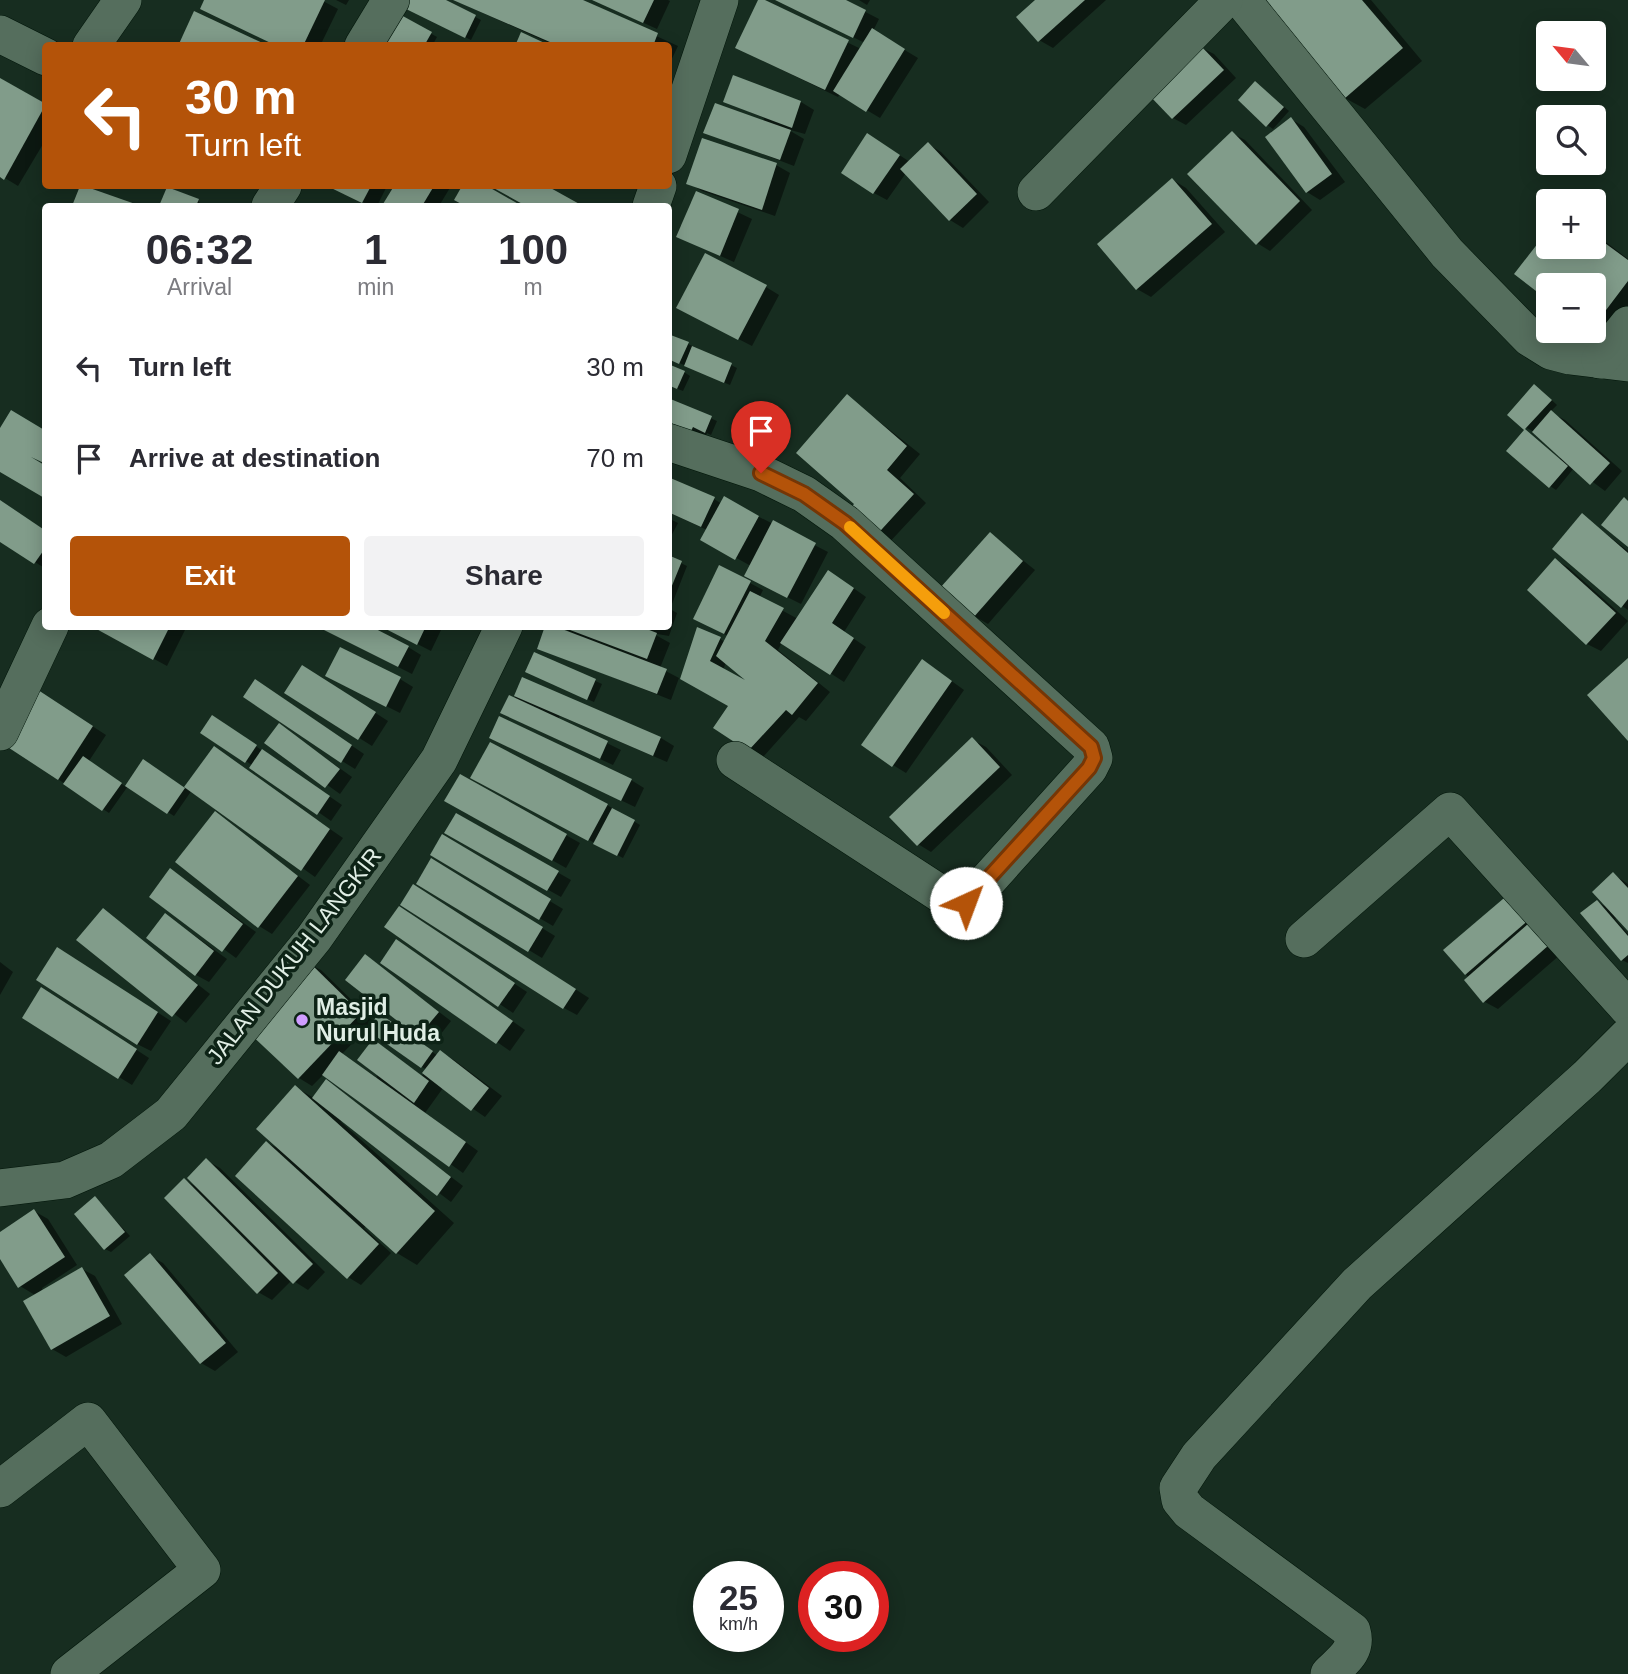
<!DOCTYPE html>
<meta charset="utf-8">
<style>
:root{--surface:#fff;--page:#f2f2f3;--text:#2b2b33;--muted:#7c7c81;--accent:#b45309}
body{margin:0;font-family:Arial,sans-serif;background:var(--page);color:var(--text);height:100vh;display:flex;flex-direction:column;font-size:26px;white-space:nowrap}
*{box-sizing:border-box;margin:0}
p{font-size:23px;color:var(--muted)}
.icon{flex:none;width:38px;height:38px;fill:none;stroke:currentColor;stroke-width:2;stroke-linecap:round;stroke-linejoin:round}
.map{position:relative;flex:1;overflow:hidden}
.details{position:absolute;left:42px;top:203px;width:630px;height:427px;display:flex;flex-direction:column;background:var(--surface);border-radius:7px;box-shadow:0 4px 18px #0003}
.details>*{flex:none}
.guide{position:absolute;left:42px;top:42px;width:630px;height:147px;border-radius:7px;box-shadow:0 4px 18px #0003;background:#b45309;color:#fff;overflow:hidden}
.needle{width:46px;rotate:299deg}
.fabs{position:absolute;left:1536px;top:21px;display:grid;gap:14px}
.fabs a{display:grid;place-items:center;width:70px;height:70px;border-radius:7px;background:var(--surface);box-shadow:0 4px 18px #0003;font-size:35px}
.speed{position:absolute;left:693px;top:1561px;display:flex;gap:14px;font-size:35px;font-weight:700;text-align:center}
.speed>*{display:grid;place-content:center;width:91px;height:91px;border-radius:50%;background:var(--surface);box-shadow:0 4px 18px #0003;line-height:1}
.speed small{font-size:18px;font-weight:400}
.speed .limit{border:10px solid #d22;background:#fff;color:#111}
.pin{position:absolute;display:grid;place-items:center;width:60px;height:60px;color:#fff;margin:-72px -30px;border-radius:50% 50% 50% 0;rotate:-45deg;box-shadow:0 0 7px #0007}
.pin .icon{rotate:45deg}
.me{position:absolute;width:77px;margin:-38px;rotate:43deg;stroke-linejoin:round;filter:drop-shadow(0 0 5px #0008)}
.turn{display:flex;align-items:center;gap:24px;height:147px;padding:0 28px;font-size:32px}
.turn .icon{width:91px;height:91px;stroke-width:2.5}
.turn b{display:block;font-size:49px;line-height:60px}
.eta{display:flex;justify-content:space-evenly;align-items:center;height:119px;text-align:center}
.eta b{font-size:42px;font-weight:800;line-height:49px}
.cta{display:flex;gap:14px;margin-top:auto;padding:14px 28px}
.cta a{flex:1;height:80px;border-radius:7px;background:var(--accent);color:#fff;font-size:28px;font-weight:800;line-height:80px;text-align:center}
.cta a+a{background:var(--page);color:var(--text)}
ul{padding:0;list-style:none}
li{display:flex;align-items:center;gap:21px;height:91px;padding:0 28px}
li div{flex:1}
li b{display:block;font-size:26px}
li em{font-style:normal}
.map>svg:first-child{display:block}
</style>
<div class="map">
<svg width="1628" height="1674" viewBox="0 0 1628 1674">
<rect width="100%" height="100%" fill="#172d20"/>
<g fill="#0007" fill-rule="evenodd">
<polygon points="206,0 321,0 338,9 320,46 278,46"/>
<polygon points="336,0 349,0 346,5"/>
<polygon points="410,0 442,0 481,20 471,40 412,11"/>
<polygon points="454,0 578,0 678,46 668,67 668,46 556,46"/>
<polygon points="594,0 668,0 670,1 657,29"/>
<polygon points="760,0 861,49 865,43 777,0 842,0 879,19 873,31 918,58 880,118 840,94 838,97 751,55"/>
<polygon points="859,0 870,0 867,5"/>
<polygon points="1037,0 1106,0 1053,48 1039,40"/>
<polygon points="1263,0 1371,0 1422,61 1365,109 1345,98"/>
<polygon points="391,11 437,37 432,46 393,46"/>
<polygon points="1200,47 1214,54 1236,78 1186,125 1173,118"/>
<polygon points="0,80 46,106 46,139 18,186 0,175"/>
<polygon points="1256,83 1289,111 1273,129 1267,125"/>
<polygon points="725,101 801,102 814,110 805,134 787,129 804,139 794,166 706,132 763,122 764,118"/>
<polygon points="1291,119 1304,127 1345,182 1320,200 1307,192"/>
<polygon points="1232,133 1245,140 1312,210 1270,251 1257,243"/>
<polygon points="703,140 776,165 790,173 775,216 702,191 689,183"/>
<polygon points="881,143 910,162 928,144 941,152 989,202 963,228 950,220 906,173 887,200 874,193"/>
<polygon points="1173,180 1186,188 1225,232 1151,297 1137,289 1099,245"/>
<polygon points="329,186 387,186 377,206 371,206"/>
<polygon points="396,186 451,186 439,206 392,206 386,203"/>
<polygon points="465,186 484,186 519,206 469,206 456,199"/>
<polygon points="494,186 543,186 579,206 530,206"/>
<polygon points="81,187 137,206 74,206"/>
<polygon points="168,189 198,201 203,206 161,206"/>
<polygon points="697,193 752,219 734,262 691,243"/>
<polygon points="1594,233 1628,259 1628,319 1611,342 1591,331 1594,331 1594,285 1549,285 1549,247 1594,247"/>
<polygon points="766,287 779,295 752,346 692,315"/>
<polygon points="688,344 737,368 730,385 668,358"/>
<polygon points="684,372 690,376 683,391 668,385"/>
<polygon points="1541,390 1557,405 1550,412 1565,420 1622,471 1605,491 1574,468 1556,490 1550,486 1561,456 1533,431 1520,425"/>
<polygon points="847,396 920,454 900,478 926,503 886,546 857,504"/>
<polygon points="668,400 717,421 711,435 707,433 705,438 668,422"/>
<polygon points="714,499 722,504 724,499 828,552 801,604 759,583 751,566 702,539 707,530 668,512"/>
<polygon points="0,501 46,531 46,569 0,540"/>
<polygon points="1583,516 1628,551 1628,610 1622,606"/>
<polygon points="668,518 678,523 668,542"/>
<polygon points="990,534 1035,570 988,624 974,616"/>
<polygon points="668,557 687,566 670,609 677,613 669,636 652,633 670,643 660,668 679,678 671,700 539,648 574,636 562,626 668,626"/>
<polygon points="1556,560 1569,568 1628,621 1601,651 1587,644 1529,590"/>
<path d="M842 580 866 597 844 632 866 647 844 682 782 642 778 650 830 692 806 721 799 717 763 757 749 749 730 705 682 678 720 639 725 642 728 636 709 626 750 583 763 590 759 598 798 619ZM726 662 752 686 723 670Z"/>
<polygon points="94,626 187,626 167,666"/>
<polygon points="317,626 408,647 421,655 412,674"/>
<polygon points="382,626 439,626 442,628 431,651"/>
<polygon points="535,654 602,684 594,702 534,675"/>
<polygon points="935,669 964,690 906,773 893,765"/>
<polygon points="316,675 388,721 372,746 286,692"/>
<polygon points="400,679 413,687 400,713 340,683"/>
<polygon points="523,679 661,738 674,746 667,762 560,716 558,719 621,750 613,765 516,720 502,713 514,699"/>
<polygon points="269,689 364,754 355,769 342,761"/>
<polygon points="49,698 106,735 89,761 126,787 143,761 185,789 214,749 343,838 315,877 192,790 174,816 128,786 109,813 2,742"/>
<polygon points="219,721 342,805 331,821 246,761"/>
<polygon points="279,725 352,777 340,794 267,742"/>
<polygon points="491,738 631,780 644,788 635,807"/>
<polygon points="973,740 986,747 1012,775 931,852 918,844"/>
<polygon points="460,776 580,843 566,868 446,800"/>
<polygon points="486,785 607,805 640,825 623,858"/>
<polygon points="215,813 310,885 272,934 259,926"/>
<polygon points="457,815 571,880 561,897 447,833"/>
<polygon points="443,837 563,909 553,926 432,855"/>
<polygon points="432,861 555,936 542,958 418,883"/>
<polygon points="171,870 256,932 236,958 151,896"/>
<polygon points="1613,874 1628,884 1628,928 1617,917 1615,919 1628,934 1628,963 1622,960 1597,902 1608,908"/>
<polygon points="427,894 589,998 577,1015 564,1008"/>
<polygon points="1510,895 1561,954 1498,1009 1485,1002 1466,974"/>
<polygon points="103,910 210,994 186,1023 79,939"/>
<polygon points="166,915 227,959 209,982 196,975"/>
<polygon points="412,916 527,992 513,1013 386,927"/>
<polygon points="410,949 525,1030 510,1051 382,962"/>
<polygon points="365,956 451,1021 433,1044 347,979"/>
<polygon points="71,957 171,1021 151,1051 137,1044"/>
<polygon points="0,962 13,972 0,995"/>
<path d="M307 963 321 970 375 1023 386 1019 438 1056 441 1052 454 1060 502 1096 485 1117 443 1088 425 1113 478 1151 463 1173 324 1074 312 1086 299 1078 246 1027ZM367 1028 422 1067 427 1070 422 1076 373 1041 377 1078 342 1054Z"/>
<polygon points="55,997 149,1058 132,1085 119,1077"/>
<polygon points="326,1082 463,1186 451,1202 343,1120 341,1122 454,1223 417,1265 397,1253 366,1226 364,1228 391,1253 361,1285 348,1277 267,1143 282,1150 295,1087 314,1098"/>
<polygon points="206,1160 220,1168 325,1272 308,1290 292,1280 272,1300 258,1292 184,1180 197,1187"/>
<polygon points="95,1198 130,1236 111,1252 105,1249"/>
<polygon points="34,1211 48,1219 77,1265 42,1288 43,1291 82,1269 95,1276 122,1324 66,1357 52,1349 35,1295 20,1286 0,1256 0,1234"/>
<polygon points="150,1256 163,1263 238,1352 215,1371 201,1363 127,1275"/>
</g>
<g fill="#819c8a">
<polygon points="204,0 325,0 303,46 277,46 200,9"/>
<polygon points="408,0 446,0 476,15 465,38 404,8"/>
<polygon points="453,0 583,0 658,33 653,46 559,46"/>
<polygon points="592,0 654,0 643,23"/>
<polygon points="758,0 765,0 849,40 825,90 735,48"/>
<polygon points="775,0 846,0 866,10 853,38"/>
<polygon points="1035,0 1085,0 1038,42 1016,17"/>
<polygon points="1261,0 1362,0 1403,48 1344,99"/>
<polygon points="390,9 432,32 424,46 390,46 375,37"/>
<polygon points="194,11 269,46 178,46"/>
<polygon points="872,28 905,49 866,112 833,91"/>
<polygon points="521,32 551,46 515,46"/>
<polygon points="1200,45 1224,70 1172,119 1148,94"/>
<polygon points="733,75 801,101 792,128 723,102"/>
<polygon points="0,78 46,104 4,180 0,177"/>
<polygon points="1255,81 1284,107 1266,127 1238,100"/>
<polygon points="715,103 791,130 780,160 703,133"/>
<polygon points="1291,117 1332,174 1306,193 1265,137"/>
<polygon points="1232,131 1300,201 1256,245 1187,174"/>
<polygon points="867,133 900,155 873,194 841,173"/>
<polygon points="702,138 777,163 762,210 686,184"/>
<polygon points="928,142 977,194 949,221 900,169"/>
<polygon points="1172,178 1212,224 1136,290 1097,244"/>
<polygon points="80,186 84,186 141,206 72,206"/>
<polygon points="327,186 371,186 362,203"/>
<polygon points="394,186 434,186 422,206 388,206 383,204"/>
<polygon points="462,186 487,186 522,206 465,206 454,200"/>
<polygon points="490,186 547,186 583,206 526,206"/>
<polygon points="167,187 199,199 196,206 159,206"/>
<polygon points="696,191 739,209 720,256 676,237"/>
<polygon points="1549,229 1549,247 1594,247 1594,235 1628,260 1628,281 1594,326 1594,285 1549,285 1549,301 1514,274"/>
<polygon points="705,253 767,285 738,340 676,308"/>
<polygon points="668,334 689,342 679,364 668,359"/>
<polygon points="692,346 732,363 724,383 684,366"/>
<polygon points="668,364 685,371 677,389 668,385"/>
<polygon points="1534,384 1552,400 1525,429 1568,466 1549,488 1506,451 1524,430 1507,415"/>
<polygon points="847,394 907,446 887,470 914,494 872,540 845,515 854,504 796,453"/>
<polygon points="668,398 712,416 705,433 693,427 691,431 668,422"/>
<polygon points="11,410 46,431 46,464 31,457 46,466 46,499 0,472 0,428"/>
<polygon points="1551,410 1610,463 1590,485 1532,432"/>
<polygon points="668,477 715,497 701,527 668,512"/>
<polygon points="724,496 759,516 735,560 700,540"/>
<polygon points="1624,497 1628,501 1628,547 1601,525"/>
<polygon points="0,500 46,531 46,547 34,564 0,542"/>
<polygon points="1582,513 1628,553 1628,599 1621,608 1552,549"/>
<polygon points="773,520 816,543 787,598 744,576"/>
<polygon points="990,532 1023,561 973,618 940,588"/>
<polygon points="668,555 682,561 669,593 668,593"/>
<polygon points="1555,558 1616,613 1586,645 1527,590"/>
<polygon points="719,565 751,581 724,634 693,619"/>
<polygon points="828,570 854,588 832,623 854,638 830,675 780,643"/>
<polygon points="750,591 784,608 765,641 818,683 792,715 786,710 748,751 713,728 728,706 680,679 697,627 721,637 710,661 745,680 716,656"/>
<polygon points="91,626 170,626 153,660"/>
<polygon points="316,626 370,626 409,646 398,667"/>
<polygon points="380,626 426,626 417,645"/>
<polygon points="545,626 554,626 667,669 657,694 537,649"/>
<polygon points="639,626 657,633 647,659 562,627"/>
<polygon points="340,647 401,677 386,707 325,676"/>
<polygon points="534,652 596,679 587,700 525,672"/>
<polygon points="1628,658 1628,741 1587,695"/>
<polygon points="922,659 952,681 892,767 861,745"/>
<polygon points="302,665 376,712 358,740 284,693"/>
<polygon points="522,677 661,737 653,756 514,696"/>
<polygon points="255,679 352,745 341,763 243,697"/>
<polygon points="35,688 93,726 58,780 0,742"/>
<polygon points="509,695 608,741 600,759 500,713"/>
<polygon points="212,715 257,745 245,763 200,733"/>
<polygon points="499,716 632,779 621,801 489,738"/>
<polygon points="279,723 340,769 325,788 264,743"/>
<polygon points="972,737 1000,767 917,846 889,817"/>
<polygon points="490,742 608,804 588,841 470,778"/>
<polygon points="214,746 330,829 301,871 184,787"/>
<polygon points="262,749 330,796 317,815 249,768"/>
<polygon points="83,756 122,783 102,811 63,784"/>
<polygon points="143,759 185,788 167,814 125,786"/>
<polygon points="460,774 567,834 552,861 444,801"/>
<polygon points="612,808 635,820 617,856 593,844"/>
<polygon points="215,811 298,876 258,928 175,862"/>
<polygon points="456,813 559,871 547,891 444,833"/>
<polygon points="442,834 551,899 539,920 430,855"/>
<polygon points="431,858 543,927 528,952 416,884"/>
<polygon points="170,868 243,924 222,952 149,897"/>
<polygon points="1613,872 1628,888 1628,931 1592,892"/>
<polygon points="413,884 576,989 563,1009 400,905"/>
<polygon points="1510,893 1531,918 1465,975 1443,950"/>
<polygon points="1597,900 1628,936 1628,955 1621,961 1580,913"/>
<polygon points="399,906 515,983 498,1007 384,927"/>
<polygon points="103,908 198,985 172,1017 76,940"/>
<polygon points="165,913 214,951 195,976 146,938"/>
<polygon points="1529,923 1549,945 1483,1003 1464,980"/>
<polygon points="396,939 513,1021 496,1044 380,963"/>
<polygon points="57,947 158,1012 137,1045 36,980"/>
<polygon points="365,954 439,1012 418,1037 345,980"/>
<polygon points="307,960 361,1013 298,1079 244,1028"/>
<polygon points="41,987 137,1049 118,1079 22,1018"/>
<polygon points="379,1013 433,1051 421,1068 367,1030"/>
<polygon points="373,1039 429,1081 414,1103 357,1060"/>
<polygon points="440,1050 489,1088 471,1111 422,1073"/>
<polygon points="339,1051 466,1142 449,1167 322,1075"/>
<polygon points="326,1079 451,1177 437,1196 312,1098"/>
<polygon points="295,1085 435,1211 396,1254 256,1129"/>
<polygon points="266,1141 379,1244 347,1279 235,1176"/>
<polygon points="206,1158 313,1264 293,1284 187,1178"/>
<polygon points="184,1178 278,1273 257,1294 164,1198"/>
<polygon points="95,1196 125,1232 104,1250 74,1214"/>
<polygon points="34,1209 65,1257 18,1288 0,1259 0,1232"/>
<polygon points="150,1253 226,1343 200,1364 124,1275"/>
<polygon points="82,1267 110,1316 51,1350 23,1301"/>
</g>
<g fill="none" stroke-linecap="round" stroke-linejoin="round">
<g stroke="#011509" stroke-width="38">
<g id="minor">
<polyline points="1242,0 1447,253 1530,338 1551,351 1570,356 1628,363"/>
<polyline points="0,34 46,57"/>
<polyline points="91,46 123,0"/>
<polyline points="363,46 391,0"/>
<polyline points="668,155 720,0"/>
<polyline points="1036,192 1224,0"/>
<polyline points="270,206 283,186"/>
<polyline points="651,206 658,186"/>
<polyline points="1600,360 1628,325"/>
<polyline points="668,442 761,473 804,494 845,523 1091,747 1094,758 1089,768 970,900 962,904 953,902 735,760"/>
<polyline points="0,732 50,626"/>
<polyline points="1304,939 1450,811 1628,1008"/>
<polyline points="0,1188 65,1180 111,1160 171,1114 314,938 439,760 504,626"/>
<polyline points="0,1489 88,1421 202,1570 69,1674"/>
<path d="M1329 1674C1343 1660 1358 1651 1352 1631L1189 1511 1180 1500 1178 1488 1199 1456 1357 1284 1587 1077 1628 1036"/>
</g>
</g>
<use href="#minor" stroke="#556e5d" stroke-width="37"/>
</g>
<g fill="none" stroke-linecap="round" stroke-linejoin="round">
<g stroke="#753606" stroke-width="18">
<polyline id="route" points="761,473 804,494 845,523 1091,747 1094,758 1089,768 966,903"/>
</g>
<use href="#route" stroke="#b45309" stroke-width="12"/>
<polyline stroke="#f59e0b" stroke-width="12" points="850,527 944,613"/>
</g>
<circle fill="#cf9dff" stroke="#0d2316" stroke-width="2.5" cx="302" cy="1020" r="7"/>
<g text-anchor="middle" stroke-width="7" stroke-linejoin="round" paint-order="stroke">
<g font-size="23" fill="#e0eee5" stroke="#0d2316">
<text transform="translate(294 956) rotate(-52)" y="8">JALAN DUKUH LANGKIR</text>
</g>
<g font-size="23" font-weight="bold" fill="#e0eee5" stroke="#0d2316" text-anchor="start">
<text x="316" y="1015">Masjid<tspan x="316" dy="26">Nurul Huda</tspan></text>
</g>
</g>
</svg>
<div class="fabs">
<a><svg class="needle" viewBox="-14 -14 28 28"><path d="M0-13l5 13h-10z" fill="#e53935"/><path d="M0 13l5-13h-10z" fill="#7c7c81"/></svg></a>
<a><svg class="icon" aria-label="search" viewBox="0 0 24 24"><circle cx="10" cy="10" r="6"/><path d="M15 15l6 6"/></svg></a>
<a>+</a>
<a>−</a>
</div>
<div class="speed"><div>25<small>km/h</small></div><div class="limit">30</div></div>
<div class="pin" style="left:761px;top:473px;background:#d93025"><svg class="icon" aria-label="arrive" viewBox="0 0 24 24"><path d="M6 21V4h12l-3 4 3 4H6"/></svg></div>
<svg class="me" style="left:966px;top:903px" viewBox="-20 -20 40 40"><circle r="19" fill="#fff"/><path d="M0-13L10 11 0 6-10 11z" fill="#b45309"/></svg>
<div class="guide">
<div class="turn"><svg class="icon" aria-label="left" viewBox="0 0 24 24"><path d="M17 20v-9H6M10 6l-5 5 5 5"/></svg><div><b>30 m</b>Turn left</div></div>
</div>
<section class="details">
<div class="eta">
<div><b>06:32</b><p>Arrival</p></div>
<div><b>1</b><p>min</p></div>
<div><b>100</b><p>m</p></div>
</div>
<ul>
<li><svg class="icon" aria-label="left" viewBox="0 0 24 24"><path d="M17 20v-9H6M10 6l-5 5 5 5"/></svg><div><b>Turn left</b></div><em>30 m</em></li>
<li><svg class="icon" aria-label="arrive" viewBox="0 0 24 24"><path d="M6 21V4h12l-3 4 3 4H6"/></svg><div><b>Arrive at destination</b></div><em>70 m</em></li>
</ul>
<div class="cta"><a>Exit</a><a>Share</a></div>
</section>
</div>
